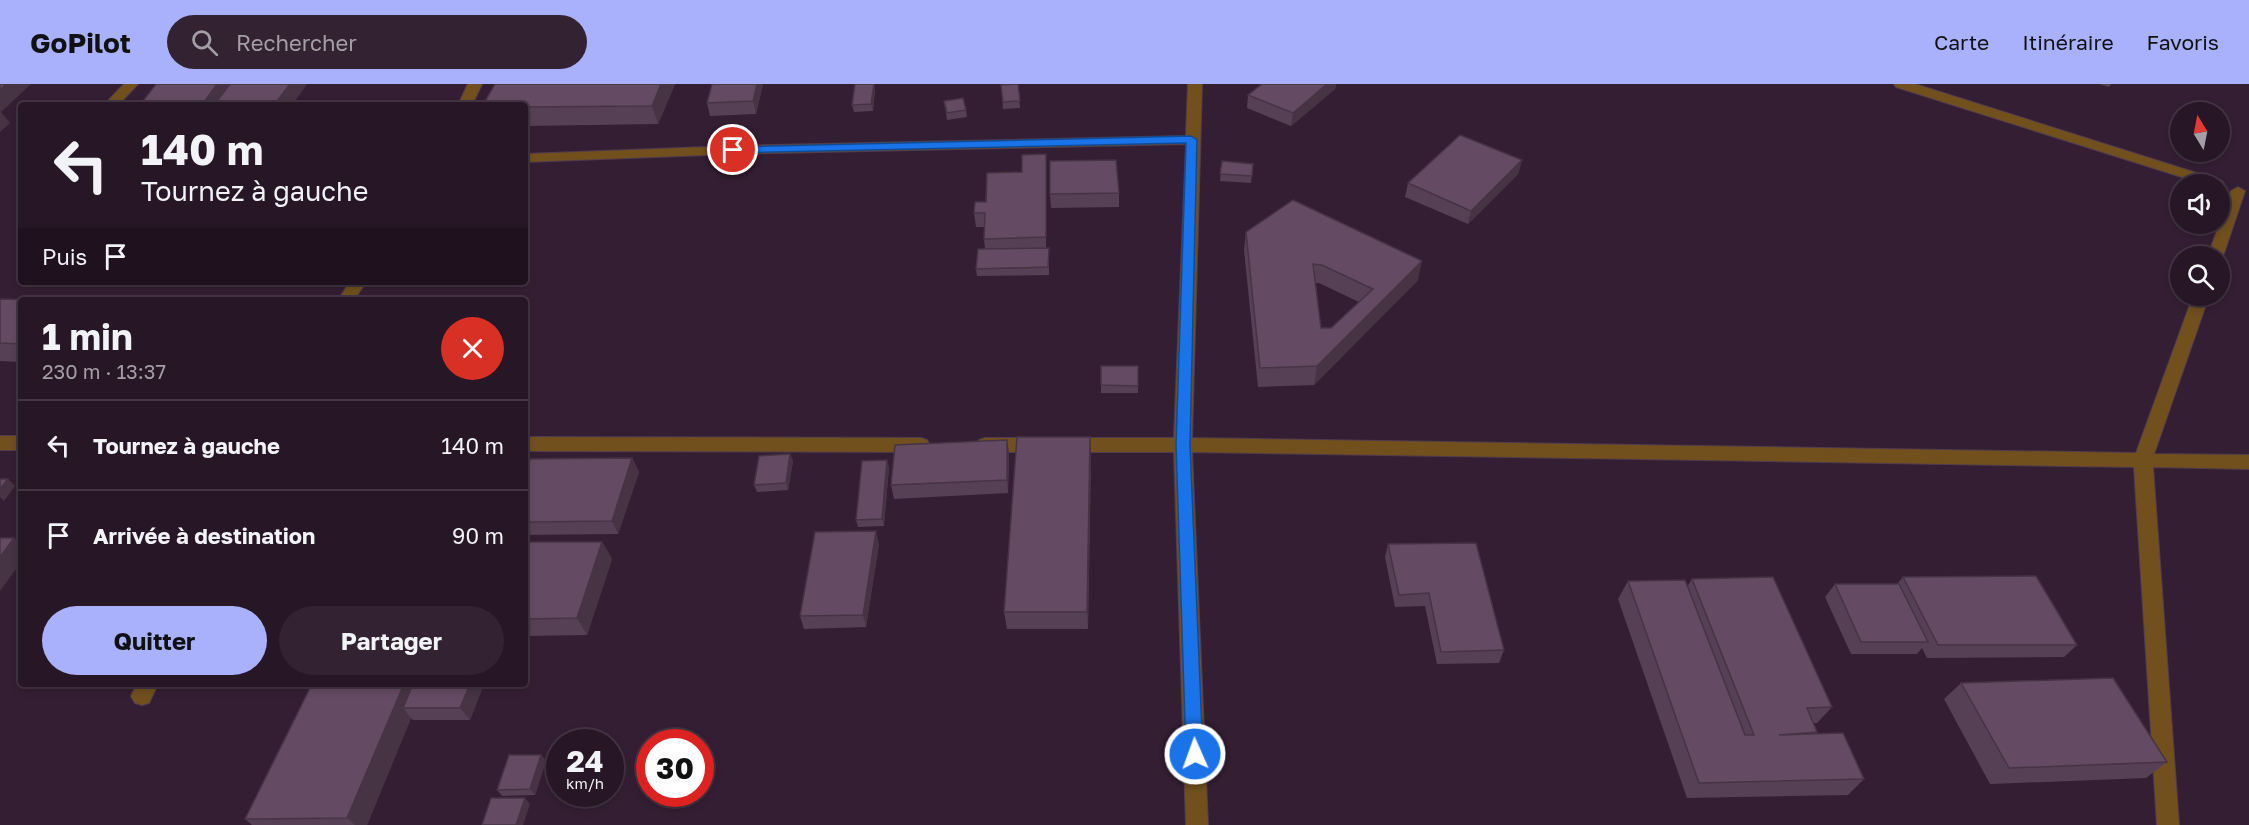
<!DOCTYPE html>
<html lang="fr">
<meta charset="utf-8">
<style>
:root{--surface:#271626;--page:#332332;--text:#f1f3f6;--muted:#a49fa7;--line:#433543;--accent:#a9b0fc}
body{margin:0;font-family:"Golos Text",sans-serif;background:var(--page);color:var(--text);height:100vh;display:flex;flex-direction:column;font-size:22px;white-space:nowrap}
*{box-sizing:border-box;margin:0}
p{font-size:20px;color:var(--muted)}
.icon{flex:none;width:33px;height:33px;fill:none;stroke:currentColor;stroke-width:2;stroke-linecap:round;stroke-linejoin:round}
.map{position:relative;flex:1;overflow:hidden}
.details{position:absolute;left:18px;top:213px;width:510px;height:390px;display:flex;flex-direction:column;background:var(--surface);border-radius:6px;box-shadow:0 3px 9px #0003,0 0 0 2px var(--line)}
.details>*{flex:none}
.banner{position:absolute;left:18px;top:18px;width:510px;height:183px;border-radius:6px;box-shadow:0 3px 9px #0003,0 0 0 2px var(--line);background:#271626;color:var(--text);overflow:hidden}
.needle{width:39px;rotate:350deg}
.fabs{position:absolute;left:2170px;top:18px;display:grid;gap:12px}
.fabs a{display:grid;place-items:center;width:60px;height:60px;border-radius:50%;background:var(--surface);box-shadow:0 3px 9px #0003,0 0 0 2px var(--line);font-size:30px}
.speed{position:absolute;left:546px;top:645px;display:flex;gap:12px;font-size:30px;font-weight:700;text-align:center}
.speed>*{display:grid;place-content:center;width:78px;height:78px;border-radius:50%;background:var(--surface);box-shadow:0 3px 9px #0003,0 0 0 2px var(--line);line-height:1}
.speed small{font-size:15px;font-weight:400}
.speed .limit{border:9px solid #d22;background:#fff;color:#111}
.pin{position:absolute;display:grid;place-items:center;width:51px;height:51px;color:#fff;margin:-26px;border:3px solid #fff;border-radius:50%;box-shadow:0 2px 6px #0007}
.me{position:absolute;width:66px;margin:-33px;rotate:358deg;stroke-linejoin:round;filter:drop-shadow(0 0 4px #0008)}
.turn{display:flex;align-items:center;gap:21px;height:126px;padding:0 24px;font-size:27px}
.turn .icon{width:78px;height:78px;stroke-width:2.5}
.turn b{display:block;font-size:42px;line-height:51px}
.then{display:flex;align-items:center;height:57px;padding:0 24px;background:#0003;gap:12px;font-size:22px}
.round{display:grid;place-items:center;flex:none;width:63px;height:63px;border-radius:32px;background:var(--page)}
.summary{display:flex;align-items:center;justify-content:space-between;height:102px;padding:0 24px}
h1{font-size:36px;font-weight:700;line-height:45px}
.action{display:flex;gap:12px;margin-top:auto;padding:12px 24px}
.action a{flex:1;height:69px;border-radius:36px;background:var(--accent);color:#111;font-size:24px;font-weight:700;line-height:69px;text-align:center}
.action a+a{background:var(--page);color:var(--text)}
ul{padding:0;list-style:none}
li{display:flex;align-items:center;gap:18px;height:90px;padding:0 24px;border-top:2px solid var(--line)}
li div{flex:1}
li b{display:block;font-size:22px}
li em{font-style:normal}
header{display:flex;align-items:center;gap:36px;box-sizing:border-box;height:84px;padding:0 30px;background:var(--accent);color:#111}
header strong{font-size:28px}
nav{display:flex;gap:33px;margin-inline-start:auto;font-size:21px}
.search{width:420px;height:54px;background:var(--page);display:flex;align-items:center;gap:15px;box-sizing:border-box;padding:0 21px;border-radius:33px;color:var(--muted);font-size:22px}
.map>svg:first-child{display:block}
</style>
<header>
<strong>GoPilot</strong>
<div class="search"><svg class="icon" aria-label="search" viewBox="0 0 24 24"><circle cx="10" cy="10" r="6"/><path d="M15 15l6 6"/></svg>Rechercher</div>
<nav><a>Carte</a><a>Itinéraire</a><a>Favoris</a></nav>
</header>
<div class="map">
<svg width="2249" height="741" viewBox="0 0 2249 741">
<rect width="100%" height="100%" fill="#341e33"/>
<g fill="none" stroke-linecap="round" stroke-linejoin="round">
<g stroke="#503b4f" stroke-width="2">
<g id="minor">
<polygon points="124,0 138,0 118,21 104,21"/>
<polygon points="468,0 482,0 472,21 458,21"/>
<polygon points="1188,0 1202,0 1192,354 2136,369 2193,212 2209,212 2154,370 2249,371 2249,385 2153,383 2179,741 2157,741 2134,383 1192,368 1208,741 1186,741 1174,368 985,368 979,366 976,361 979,356 985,354 1174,354 1186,60 733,70 525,78 525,70 733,62 1186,52"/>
<polygon points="1894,0 1915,0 2222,97 2224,100 2220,104 2220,100 2204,100 1896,3"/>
<polygon points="2238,103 2245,107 2223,172 2220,176 2220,172 2208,172 2231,107"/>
<polygon points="350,198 366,198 354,216 338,216"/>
<rect x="0" y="352" width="21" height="14"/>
<polygon points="525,353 921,354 927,356 930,361 927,366 921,368 525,367"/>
<polygon points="137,600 158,600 149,619 142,621 135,619 131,612"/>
</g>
</g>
<use href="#minor" fill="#71501e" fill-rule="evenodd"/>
</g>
<g fill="#564055" fill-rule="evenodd">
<polygon points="495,0 675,0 658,40 525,42 525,21"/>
<polygon points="712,0 763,0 756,30 710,32 707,19"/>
<polygon points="1018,0 1020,24 1003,25 1001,1"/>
<polygon points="1262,0 1336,0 1335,5 1291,42 1247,24 1248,11"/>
<polygon points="2099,0 2111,0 2109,3"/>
<polygon points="875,5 873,27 854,28 852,21"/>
<polygon points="944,17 966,26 967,33 947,36"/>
<polygon points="1046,70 1046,164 1049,171 1049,191 977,192 976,185 985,165 984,155 985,143 976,143 974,129 986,118 1022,88"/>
<polygon points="1522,76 1518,90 1468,140 1405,113 1408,99"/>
<polygon points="1222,77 1253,80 1251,99 1220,97"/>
<polygon points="1119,109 1119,123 1051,124 1050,110"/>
<path d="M1246 148 1418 196 1314 301 1258 303 1244 166ZM1315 199H1319L1359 218 1331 244H1321Z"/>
<polygon points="0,215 21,216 21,278 0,277"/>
<rect x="1101" y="282" width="37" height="27"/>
<polygon points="1090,353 1091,371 1088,545 1007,545 1004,528"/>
<polygon points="1007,356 1009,369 1008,409 894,415 891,401"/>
<polygon points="790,370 793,377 788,406 757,408 754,401"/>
<polygon points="632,374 639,388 618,450 525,451 525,375"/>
<polygon points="889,383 884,442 858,443 856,436"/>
<polygon points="525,458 602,458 612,475 587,551 525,552"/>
<polygon points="879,460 866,543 804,545 800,532"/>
<polygon points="1388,460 1504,566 1499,579 1437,580 1425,522 1395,523 1385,473"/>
<polygon points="1903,493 2077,561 2064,573 1927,574 1922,564 1917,570 1851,570 1825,513 1835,500 1897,500"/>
<polygon points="1692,495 1832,623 1817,639 1814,639 1817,648 1816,650 1864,695 1848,711 1687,714 1618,515 1628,497 1687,503"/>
<polygon points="1961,599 2167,678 2146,694 1990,700 1944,615"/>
<polygon points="404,600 406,600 411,606 413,600 484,600 470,636 413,636 411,634 367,741 252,741 245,735"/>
<polygon points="541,671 546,677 535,711 502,712 497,706"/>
</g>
<g fill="#463445">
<polygon points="6,0 31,0 1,28 10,39 0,48 0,6"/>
<polygon points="217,0 235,0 220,21 202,21"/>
<polygon points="290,0 307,0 292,21 274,21"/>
<polygon points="661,0 675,0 658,40 652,22"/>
<polygon points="757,0 763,0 756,30 753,17"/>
<polygon points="874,0 875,5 873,27 871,20"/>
<polygon points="1327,0 1336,0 1335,5 1291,42 1293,29"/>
<polygon points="1522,76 1518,90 1468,140 1471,127"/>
<polygon points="1422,177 1418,196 1314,301 1317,282"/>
<polygon points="1090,353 1091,371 1088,545 1087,528"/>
<polygon points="1007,356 1009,369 1008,409 1007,396"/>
<polygon points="790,370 793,377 788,406 786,399"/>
<polygon points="632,374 639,388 618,450 612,437"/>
<polygon points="887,376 889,383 884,442 882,435"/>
<polygon points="8,395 15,402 4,417 0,413 0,405"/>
<polygon points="876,447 879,460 866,543 863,531"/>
<polygon points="14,454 21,460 21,478 0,507 0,473"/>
<polygon points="602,458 612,475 587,551 577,534"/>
<polygon points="404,600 406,600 419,615 403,624 411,634 367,741 355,741 347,734"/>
<polygon points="470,600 484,600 470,636 460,624"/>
<polygon points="541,671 546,677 535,711 530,705"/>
<polygon points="525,714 530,720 523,741 516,741"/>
</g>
<g fill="#644b63" stroke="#463445" stroke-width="1.5" fill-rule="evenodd">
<polygon points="0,0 6,0 0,6"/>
<polygon points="156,0 217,0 202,21 140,21"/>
<polygon points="230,0 290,0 274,21 214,21"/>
<polygon points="495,0 661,0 652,22 525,23 525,21 483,21"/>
<polygon points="712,0 757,0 753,17 707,19"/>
<polygon points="855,0 874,0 871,20 852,21"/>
<polygon points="1018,0 1020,17 1003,18 1001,1"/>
<polygon points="1262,0 1327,0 1293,29 1248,11"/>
<polygon points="963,14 966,26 947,29 944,17"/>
<polygon points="1460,51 1522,76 1471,127 1408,99"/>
<polygon points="1046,70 1046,153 984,155 985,129 974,129 975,118 986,118 987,89 1022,88 1022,71"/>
<polygon points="1116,76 1119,109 1050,110 1050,77"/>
<polygon points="1222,77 1253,80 1252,92 1220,90"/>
<path d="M1293 116 1422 177 1317 282 1260 284 1246 148ZM1313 180 1322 181 1373 205 1331 244H1321Z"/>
<polygon points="1049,164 1048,183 976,185 978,165"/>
<polygon points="0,215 37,216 21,216 21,260 0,259"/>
<polygon points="1101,282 1138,282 1138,302 1101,301"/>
<polygon points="1017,353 1090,353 1087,528 1004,528"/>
<polygon points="1007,356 1007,396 891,401 895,361"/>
<polygon points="790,370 786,399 754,401 759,372"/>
<polygon points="632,374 612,437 525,438 525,375"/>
<polygon points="887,376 882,435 856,436 862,377"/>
<polygon points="0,395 8,395 0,405"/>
<polygon points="876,447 863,531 800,532 815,448"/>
<polygon points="0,454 14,454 0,473"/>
<polygon points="525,458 602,458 577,534 525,535"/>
<polygon points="1476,459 1504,566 1441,568 1429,509 1399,511 1388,460"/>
<polygon points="2036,492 2077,561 1938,561 1903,493"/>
<polygon points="1773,493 1832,623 1807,624 1817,648 1779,651 1843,649 1864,695 1699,699 1628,497 1685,496 1745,651 1754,651 1692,495"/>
<polygon points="1835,500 1899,500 1928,558 1861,558"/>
<polygon points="2113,594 2167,678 2009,684 1961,599"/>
<polygon points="312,600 404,600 347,734 245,735"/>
<polygon points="413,600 470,600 460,624 403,624"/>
<polygon points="509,671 541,671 530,705 497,706"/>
<polygon points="491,714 525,714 516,741 482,741"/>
</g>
<polygon fill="#1a73e8" stroke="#114b97" stroke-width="1.5" points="1191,52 1197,56 1190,361 1203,670 1201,675 1195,677 1189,675 1186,670 1176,361 1186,59 733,69 728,66 733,63"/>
</svg>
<div class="fabs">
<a><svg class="needle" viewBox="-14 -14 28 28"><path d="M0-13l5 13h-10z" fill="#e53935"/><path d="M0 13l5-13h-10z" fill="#a49fa7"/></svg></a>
<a><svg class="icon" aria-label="sound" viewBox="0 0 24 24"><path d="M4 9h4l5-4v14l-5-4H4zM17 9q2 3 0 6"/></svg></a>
<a><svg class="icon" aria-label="search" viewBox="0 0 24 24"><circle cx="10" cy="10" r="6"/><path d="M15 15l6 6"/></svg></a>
</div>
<div class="speed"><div>24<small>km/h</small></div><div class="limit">30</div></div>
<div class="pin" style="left:733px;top:66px;background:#d93025"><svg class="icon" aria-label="arrive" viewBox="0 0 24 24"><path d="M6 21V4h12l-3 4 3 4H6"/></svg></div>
<svg class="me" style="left:1195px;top:670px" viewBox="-20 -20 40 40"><circle r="17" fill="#1a73e8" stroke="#fff" stroke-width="3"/><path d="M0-11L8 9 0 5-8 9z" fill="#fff"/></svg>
<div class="banner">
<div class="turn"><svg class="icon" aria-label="left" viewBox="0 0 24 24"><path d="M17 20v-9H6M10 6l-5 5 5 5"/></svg><div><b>140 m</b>Tournez à gauche</div></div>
<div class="then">Puis<svg class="icon" aria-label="arrive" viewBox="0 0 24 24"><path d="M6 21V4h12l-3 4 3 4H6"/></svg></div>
</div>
<section class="details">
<div class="summary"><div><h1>1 min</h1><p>230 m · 13:37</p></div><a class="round" style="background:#d93025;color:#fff"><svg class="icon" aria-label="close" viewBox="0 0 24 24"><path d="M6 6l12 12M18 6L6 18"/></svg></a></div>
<ul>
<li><svg class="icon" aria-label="left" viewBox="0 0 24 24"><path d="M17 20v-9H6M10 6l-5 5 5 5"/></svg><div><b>Tournez à gauche</b></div><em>140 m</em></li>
<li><svg class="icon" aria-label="arrive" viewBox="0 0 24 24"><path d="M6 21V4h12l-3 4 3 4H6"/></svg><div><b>Arrivée à destination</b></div><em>90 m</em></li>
</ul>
<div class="action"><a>Quitter</a><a>Partager</a></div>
</section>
</div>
